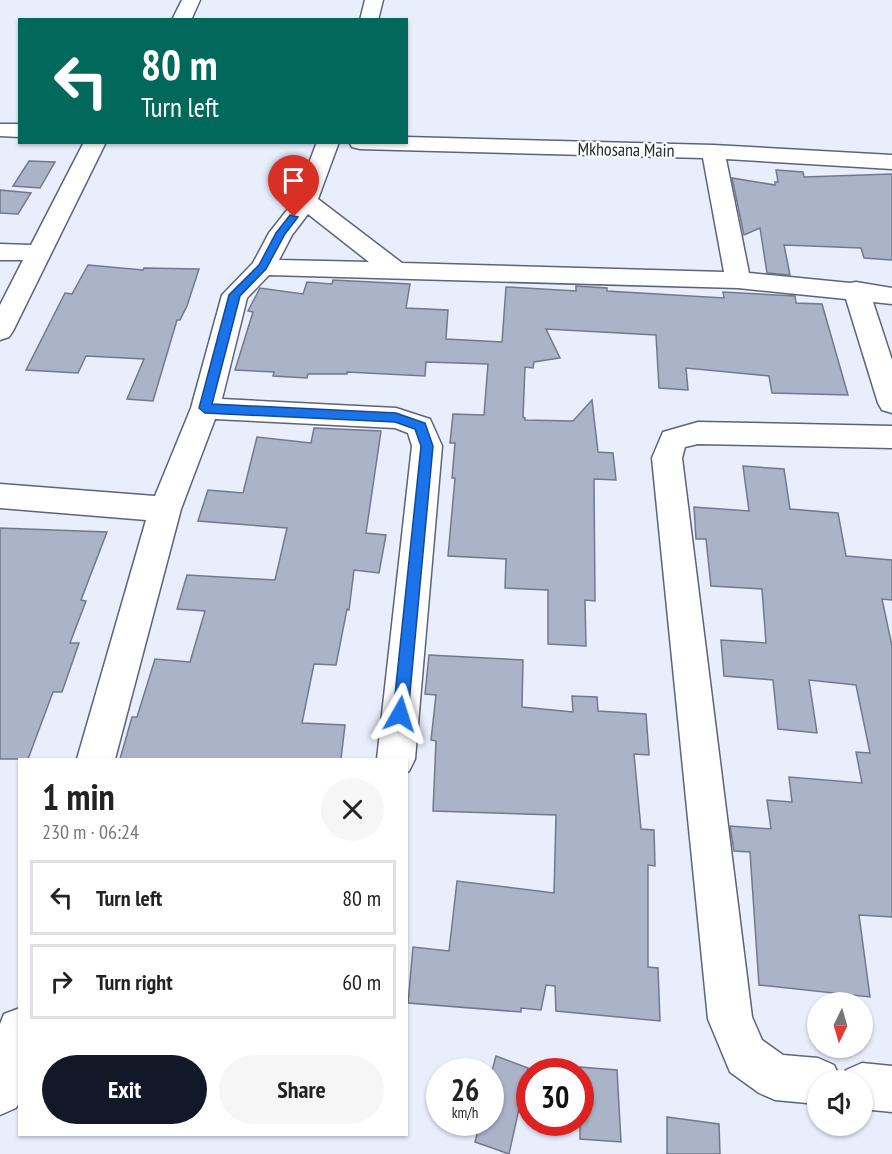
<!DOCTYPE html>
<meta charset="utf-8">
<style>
:root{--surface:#fff;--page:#f6f6f6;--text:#222;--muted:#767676;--line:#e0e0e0;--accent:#111827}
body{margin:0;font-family:"PT Sans Narrow",sans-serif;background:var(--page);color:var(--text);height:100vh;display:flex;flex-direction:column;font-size:22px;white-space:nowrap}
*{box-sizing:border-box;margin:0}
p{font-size:20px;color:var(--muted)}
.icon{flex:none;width:33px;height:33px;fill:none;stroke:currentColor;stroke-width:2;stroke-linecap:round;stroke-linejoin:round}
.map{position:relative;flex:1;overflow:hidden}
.details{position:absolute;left:18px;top:758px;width:390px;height:378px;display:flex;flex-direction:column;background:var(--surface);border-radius:0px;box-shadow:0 2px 4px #0004}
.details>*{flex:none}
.banner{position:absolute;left:18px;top:18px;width:390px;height:126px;border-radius:0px;box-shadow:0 2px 4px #0004;background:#00695c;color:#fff;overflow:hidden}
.needle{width:39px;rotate:185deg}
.buttons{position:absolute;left:807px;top:992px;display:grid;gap:12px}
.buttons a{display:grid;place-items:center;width:66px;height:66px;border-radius:50%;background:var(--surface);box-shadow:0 2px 4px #0004;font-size:30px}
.speed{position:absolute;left:426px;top:1058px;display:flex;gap:12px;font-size:30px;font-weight:700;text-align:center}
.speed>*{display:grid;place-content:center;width:78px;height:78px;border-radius:50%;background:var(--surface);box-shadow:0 2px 4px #0004;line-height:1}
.speed small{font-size:15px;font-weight:400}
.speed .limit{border:9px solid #d22;background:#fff;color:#111}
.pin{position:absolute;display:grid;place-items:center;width:51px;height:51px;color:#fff;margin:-62px -26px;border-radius:50% 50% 50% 0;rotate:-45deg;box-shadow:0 0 6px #0007}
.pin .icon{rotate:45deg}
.me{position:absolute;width:66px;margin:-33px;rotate:6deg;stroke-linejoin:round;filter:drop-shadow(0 0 4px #0008)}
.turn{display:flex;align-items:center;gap:21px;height:126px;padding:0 24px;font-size:27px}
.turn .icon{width:78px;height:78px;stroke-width:2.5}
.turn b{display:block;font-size:42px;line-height:51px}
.round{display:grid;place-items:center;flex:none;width:63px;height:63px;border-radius:32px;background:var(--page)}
.headline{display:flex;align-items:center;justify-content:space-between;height:102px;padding:0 24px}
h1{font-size:36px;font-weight:800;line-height:45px}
.button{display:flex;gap:12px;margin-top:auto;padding:12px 24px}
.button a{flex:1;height:69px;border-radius:36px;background:var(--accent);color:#fff;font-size:24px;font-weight:800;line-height:69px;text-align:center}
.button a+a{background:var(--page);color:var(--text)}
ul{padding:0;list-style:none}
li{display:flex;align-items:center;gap:18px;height:75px;margin:0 12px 9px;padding:0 12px;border:3px solid var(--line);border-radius:0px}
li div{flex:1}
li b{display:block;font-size:22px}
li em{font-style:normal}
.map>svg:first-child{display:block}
</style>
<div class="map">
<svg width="892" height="1154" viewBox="0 0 892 1154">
<rect width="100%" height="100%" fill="#e9eefd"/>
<g fill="#abb3c9" stroke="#72798e" stroke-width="1.5">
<polygon points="29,161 55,162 40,188 13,186"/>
<polygon points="776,170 803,172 804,177 892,174 892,260 864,258 861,248 784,245 790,275 767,273 760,228 744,235 732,178 775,185 775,182 778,182"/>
<polygon points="0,190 31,193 18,214 0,213"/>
<polygon points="88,265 143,270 144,268 199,269 187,306 180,320 177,320 153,401 127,399 144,359 86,356 78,373 26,370 65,293 72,294"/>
<polygon points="333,280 410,284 406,308 448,310 446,339 502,342 506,287 576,291 576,286 607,288 607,291 724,298 723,292 795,296 796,303 822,304 848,395 772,393 769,376 686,368 688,390 659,388 656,335 546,329 560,358 534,362 533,368 525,367 523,417 525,418 525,420 573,421 592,400 598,452 613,453 616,480 594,479 595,601 585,600 586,646 548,644 548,590 505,588 506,559 448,556 455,478 452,478 455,443 450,443 453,414 484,415 488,364 426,362 425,376 347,372 347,374 308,374 307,378 273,376 274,372 235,370 253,312 248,311 260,288 303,294 307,282 332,284"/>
<polygon points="314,428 381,431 366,533 386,535 379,573 354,570 349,610 347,609 336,665 314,664 302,723 345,725 341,759 120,759 132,717 137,717 155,659 190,662 205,611 177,609 187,575 275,580 287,528 198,521 208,490 243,493 257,437 311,443"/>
<polygon points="743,466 784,469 790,509 838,513 846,556 892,560 892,600 882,599 892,646 892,917 859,915 870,997 759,985 750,852 734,851 730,826 771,829 767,800 792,802 789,777 862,783 856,752 870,753 856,685 809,680 817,733 778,729 773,680 724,676 721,640 766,643 762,589 711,586 706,539 696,539 694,507 749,511"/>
<polygon points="0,528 107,532 81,600 86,601 70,643 79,643 62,692 53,692 28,759 0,759"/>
<polygon points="429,655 523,660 522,707 573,712 572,696 597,697 598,711 646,714 649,755 634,754 641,829 654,830 655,866 648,865 648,967 658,968 660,1021 556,1011 555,986 546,985 541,1010 521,1008 521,1012 408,1003 413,947 449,951 457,881 554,893 556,815 433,811 436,741 431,740 436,695 425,694"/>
<polygon points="496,1056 528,1068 509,1154 475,1142 480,1122 490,1122 490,1078"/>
<polygon points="580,1067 617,1070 621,1142 580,1139"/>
<polygon points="667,1117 719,1124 720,1154 667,1154"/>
</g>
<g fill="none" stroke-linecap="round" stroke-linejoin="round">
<g stroke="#5d6478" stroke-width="3">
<g id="minor">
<polygon points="182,0 200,0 191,20 172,20"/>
<polygon points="365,0 383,0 378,20 360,20"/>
<polygon points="0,124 20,124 20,137 0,136"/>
<path d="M406 137 713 145 892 155V169L726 159 749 273 850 283 856 282 892 288V304L873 302 892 360V413L882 410 878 403 846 299 738 288 269 275 247 298 222 399 396 408 430 419 442 446 415 759 409 771 406 773V759H377L412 446 408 433 395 428 215 419 181 509 115 759H77L146 520 0 508V484L155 496 191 408 222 295 253 263 269 233 295 200 317 142H339L318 199 402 263 724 272 703 158 360 149 352 147 349 142H406ZM308 214 369 262 279 260 292 235Z"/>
<polygon points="84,142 106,142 13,331 9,337 0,340 0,305 23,260 0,260 0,244 31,245"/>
<polygon points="698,422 892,426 892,448 698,444 685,447 682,458 752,1017 762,1040 783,1055 818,1058 834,1065 841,1080 818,1080 818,1104 775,1100 759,1093 730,1072 708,1019 652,458 663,432"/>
<polygon points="20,1008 20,1101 16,1108 0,1115 0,1024 4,1014"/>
<polygon points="862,1063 892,1066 892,1112 862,1109 862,1080 841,1080 846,1070"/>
</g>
</g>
<use href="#minor" fill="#fff" fill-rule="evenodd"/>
</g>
<polygon fill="#1a73e8" stroke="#114b97" stroke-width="1.5" points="290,215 298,217 285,234 266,269 240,296 212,404 396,413 425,423 433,446 408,714 406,719 400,721 395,719 393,714 421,446 415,429 395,422 205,413 199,408 229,295 259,265 276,233"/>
<g text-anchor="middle" stroke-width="4.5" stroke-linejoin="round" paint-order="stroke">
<g font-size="18" fill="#292c35" stroke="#fcfcfc">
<text transform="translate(626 150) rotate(1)" y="6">Mkhosana Main</text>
</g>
</g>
</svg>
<div class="buttons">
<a><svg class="needle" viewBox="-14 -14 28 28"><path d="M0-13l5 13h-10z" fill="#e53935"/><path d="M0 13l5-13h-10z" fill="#767676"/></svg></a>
<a><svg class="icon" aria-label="sound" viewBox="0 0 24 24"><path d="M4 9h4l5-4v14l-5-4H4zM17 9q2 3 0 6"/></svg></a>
</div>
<div class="speed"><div>26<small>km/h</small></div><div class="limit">30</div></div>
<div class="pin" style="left:294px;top:217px;background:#d93025"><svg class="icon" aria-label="arrive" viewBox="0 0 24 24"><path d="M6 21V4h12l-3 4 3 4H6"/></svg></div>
<svg class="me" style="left:400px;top:714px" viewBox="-20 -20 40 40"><path d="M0-17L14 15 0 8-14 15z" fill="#1a73e8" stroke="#fff" stroke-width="4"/></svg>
<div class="banner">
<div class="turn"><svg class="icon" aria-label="left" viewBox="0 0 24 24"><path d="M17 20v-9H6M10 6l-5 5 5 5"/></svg><div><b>80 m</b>Turn left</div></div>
</div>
<section class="details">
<div class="headline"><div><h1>1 min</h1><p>230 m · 06:24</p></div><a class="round"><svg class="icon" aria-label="close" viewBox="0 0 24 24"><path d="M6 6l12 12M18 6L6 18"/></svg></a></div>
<ul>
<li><svg class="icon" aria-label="left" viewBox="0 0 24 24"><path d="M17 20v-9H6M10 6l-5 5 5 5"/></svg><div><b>Turn left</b></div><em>80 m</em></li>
<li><svg class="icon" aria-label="right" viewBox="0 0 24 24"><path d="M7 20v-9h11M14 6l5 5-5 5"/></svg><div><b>Turn right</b></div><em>60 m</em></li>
</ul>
<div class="button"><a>Exit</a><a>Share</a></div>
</section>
</div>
